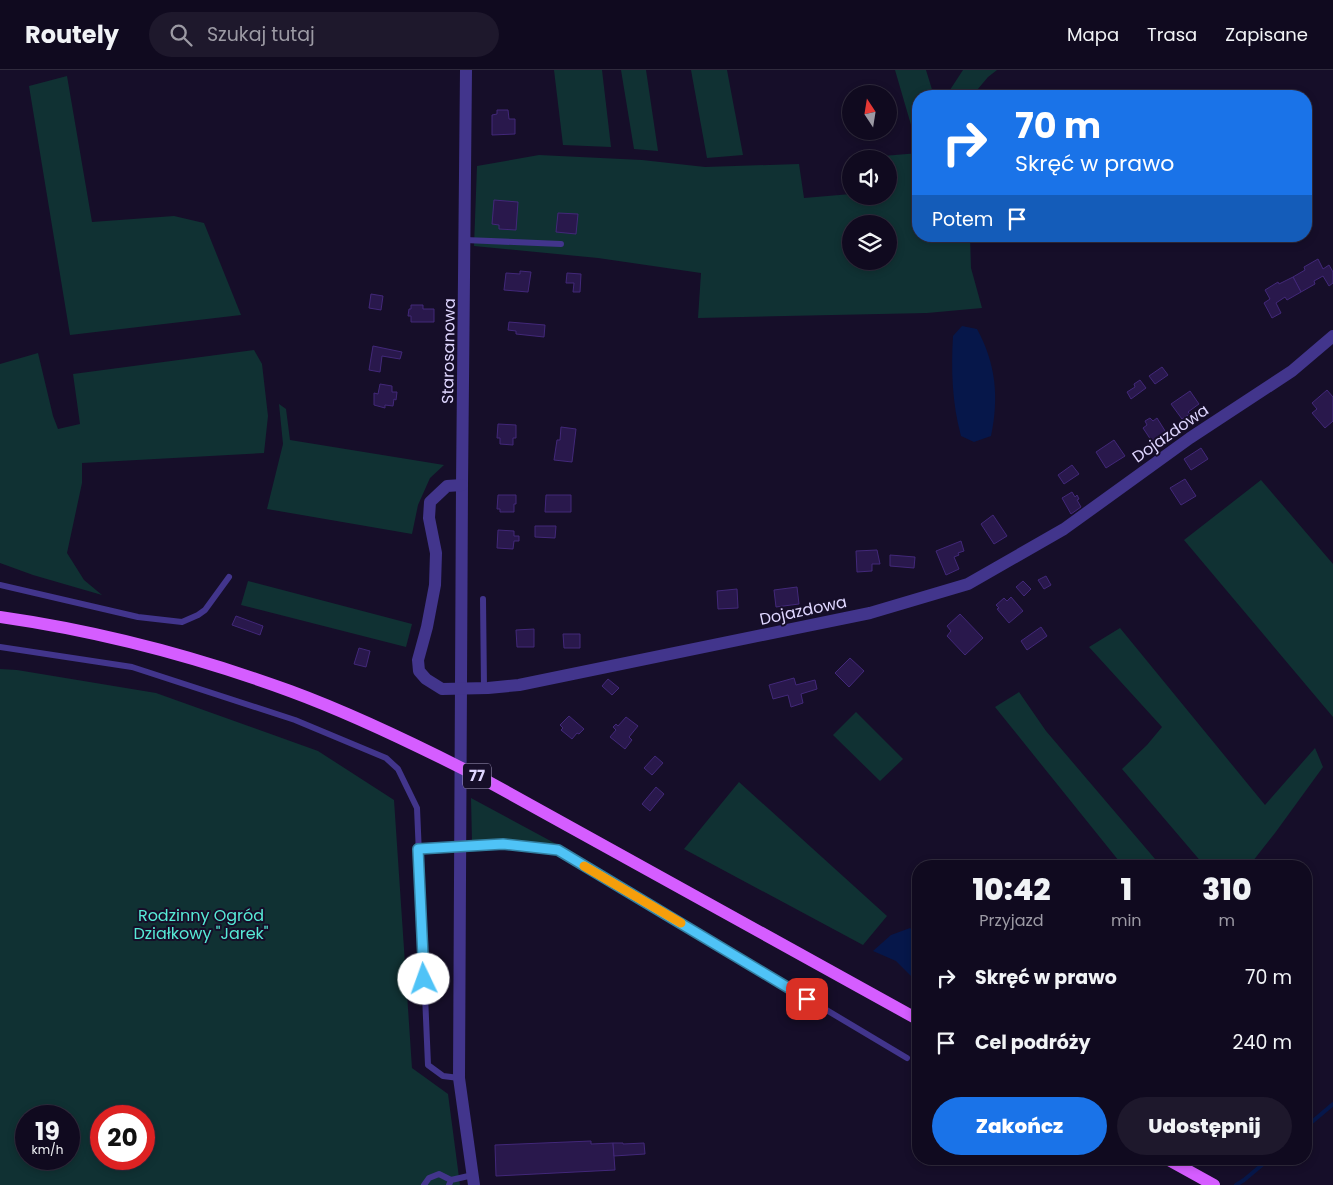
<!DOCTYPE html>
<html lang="pl">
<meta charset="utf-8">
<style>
:root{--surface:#100a1f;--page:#1e182c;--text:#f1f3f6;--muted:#9c9aa4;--line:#302b3d;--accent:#1a73e8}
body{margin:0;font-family:Poppins,sans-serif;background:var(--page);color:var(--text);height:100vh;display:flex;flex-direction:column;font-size:19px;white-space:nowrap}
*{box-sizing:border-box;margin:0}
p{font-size:16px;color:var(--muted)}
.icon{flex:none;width:28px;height:28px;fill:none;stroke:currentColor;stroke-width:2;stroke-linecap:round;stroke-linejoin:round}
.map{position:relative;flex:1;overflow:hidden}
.drawer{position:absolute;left:912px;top:790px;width:400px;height:305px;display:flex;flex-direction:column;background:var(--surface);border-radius:20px;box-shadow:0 2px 8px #0003,0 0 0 1px var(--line)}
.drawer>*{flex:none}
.banner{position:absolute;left:912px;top:20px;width:400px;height:152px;border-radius:20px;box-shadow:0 2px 8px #0003,0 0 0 1px var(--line);background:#1a73e8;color:#fff;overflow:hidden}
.needle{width:32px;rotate:348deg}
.fabs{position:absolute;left:842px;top:15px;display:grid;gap:10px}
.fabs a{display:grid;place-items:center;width:55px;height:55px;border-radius:50%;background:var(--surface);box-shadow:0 2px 8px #0003,0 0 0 1px var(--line);font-size:25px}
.speed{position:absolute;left:15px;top:1035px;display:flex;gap:10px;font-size:25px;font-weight:700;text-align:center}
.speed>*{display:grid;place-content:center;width:65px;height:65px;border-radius:50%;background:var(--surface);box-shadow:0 2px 8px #0003,0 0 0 1px var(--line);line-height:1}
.speed small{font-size:12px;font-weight:400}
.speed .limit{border:8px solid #d22;background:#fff;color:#111}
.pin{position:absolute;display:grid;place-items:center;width:42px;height:42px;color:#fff;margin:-21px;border-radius:10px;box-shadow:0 2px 8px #0006}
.me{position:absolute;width:55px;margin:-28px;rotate:357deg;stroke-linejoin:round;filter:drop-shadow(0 0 4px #0008)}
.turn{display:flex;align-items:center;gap:18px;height:105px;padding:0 20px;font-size:22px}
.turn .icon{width:65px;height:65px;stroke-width:2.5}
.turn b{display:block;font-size:35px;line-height:42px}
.then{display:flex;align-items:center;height:48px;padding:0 20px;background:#0003;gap:10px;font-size:19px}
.eta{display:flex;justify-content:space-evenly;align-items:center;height:85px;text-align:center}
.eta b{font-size:30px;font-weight:800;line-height:35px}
.cta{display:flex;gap:10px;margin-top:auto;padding:10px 20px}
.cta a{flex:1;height:58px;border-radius:30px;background:var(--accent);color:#fff;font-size:20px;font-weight:800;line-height:58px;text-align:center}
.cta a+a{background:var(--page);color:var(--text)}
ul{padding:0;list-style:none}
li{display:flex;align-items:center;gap:15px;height:65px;padding:0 20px}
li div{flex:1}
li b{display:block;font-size:19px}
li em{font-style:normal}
header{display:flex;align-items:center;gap:30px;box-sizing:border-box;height:70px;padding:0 25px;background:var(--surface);border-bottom:1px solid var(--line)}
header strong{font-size:24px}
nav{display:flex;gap:28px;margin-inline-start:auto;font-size:18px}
.search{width:350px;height:45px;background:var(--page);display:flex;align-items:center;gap:12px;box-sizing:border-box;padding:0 18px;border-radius:28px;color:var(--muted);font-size:19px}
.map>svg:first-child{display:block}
</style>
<header>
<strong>Routely</strong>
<div class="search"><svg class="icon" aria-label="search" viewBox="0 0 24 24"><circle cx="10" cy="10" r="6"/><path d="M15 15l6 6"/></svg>Szukaj tutaj</div>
<nav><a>Mapa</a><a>Trasa</a><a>Zapisane</a></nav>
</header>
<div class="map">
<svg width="1333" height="1115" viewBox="0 0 1333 1115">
<rect width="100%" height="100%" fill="#160e29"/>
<g fill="#103133" fill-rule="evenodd">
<polygon points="554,0 602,0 611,77 563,75"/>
<polygon points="621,0 646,0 658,81 634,79"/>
<polygon points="691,0 727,0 743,85 707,88"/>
<polygon points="895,0 926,0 934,26 919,26 919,73 916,72"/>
<polygon points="963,0 997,0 988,7 972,26 946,26"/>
<polygon points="67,6 92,152 174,146 204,153 241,245 70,265 29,16"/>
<path d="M919 83V166H970L971 198 982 238 927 243 698 248 701 203 598 188 474 176 477 96 539 85 642 90 705 97 799 94 804 128 851 124V126H889V89H859V88ZM851 154H889V191H851Z"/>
<polygon points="254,280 262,294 268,346 264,383 82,393 82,413 67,483 84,510 102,525 33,505 0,493 0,294 38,283 53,346 58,359 80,354 73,304"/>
<polygon points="279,334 286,339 290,370 444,395 430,408 418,435 412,464 267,439 283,374"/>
<polygon points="1261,410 1333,494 1333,647 1184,470"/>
<polygon points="248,511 412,554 406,577 241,535"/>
<polygon points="1120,558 1265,735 1315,678 1323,697 1275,763 1249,796 1201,796 1203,794 1122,699 1147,675 1162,657 1089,577"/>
<path d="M0 599 17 600 156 623 318 681 394 730 412 998 448 1024 460 1115H0ZM26 1046H69V1089H26ZM101 1046H144V1089H101Z"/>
<polygon points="1019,622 1046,661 1161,796 1123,796 995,637"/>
<polygon points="856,642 903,689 880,711 833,665"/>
<polygon points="739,712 887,846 863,875 684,779"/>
<polygon points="471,728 560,776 548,776 505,770 472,772"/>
</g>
<g fill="#06174a">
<path d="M962 256 977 259C996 294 999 327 991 366L974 372 961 366C952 333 951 300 953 266Z"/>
<polygon points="910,858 919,866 919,910 913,908 896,891 873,881 891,865"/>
</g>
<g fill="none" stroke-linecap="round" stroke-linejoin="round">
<g stroke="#06174a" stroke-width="4">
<polyline points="1306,1057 1333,1034"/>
<polyline points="1236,1115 1244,1110 1269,1089"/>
</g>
</g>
<g fill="#29184c" stroke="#422879">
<polygon points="497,40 508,40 509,49 515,49 515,64 492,65 492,45 497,44"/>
<polygon points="494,130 518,132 516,160 499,159 499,155 492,154"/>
<polygon points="558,143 578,144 576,164 556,162"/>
<polygon points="1318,189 1323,199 1329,195 1333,202 1333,213 1329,216 1323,206 1314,211 1315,214 1301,222 1293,207 1305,200 1304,197"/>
<polygon points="520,201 531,202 528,222 504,220 506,203 520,204"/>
<polygon points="567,203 581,204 580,222 573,222 574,213 566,213"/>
<polygon points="1293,207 1301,222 1287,230 1285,227 1276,233 1281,243 1272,248 1264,233 1270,229 1265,220 1278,212 1279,214"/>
<polygon points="371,224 383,226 381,240 369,238"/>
<polygon points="411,235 423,235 423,239 434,239 434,252 411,252 411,246 408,246 409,239 411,239"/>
<polygon points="509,252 545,255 544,267 516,264 516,261 508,260"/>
<polygon points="373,276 402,282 400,289 382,286 380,302 369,300"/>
<polygon points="1162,297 1168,305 1155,314 1149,306"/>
<polygon points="1140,310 1146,318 1131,329 1127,322 1135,317 1134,314"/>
<polygon points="380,314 392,316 392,322 397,322 396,330 394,329 393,336 385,335 385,338 374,335 374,323 378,324"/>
<polygon points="1327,320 1333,327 1333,351 1325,358 1312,343 1317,339 1312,333"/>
<polygon points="1190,321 1199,334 1188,342 1190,344 1182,349 1171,334"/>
<polygon points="1150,348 1153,351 1157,348 1167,364 1153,373 1143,358 1147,355 1145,351"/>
<polygon points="498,354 516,355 516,368 513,368 513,375 500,374 500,368 497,368"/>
<polygon points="561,357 576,359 572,392 554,390 557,370 560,370"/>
<polygon points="1114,370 1125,386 1106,398 1096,382"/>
<polygon points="1201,378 1208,389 1191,400 1184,389"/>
<polygon points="1072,395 1079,404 1064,414 1058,405"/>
<polygon points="1185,409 1196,426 1181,435 1170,418"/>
<polygon points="1072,422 1075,427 1077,425 1079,429 1077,430 1081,437 1071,444 1062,428"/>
<polygon points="498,425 516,425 516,434 514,434 514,442 500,442 500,439 497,439"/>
<polygon points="546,425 571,425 571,442 545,442"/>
<polygon points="993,445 1007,466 994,474 981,454"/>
<polygon points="535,456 556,456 555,468 535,467"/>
<polygon points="498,460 514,461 514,466 519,466 519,471 514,471 513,479 497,478"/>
<polygon points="961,471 964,481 958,483 959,485 954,487 959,499 946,505 936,481"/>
<polygon points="877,480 880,494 872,494 872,501 857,502 856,481"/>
<polygon points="890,485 915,487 914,498 890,496"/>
<polygon points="1046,506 1051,515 1044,519 1038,510"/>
<polygon points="1023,511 1031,519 1024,526 1016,517"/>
<polygon points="797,517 799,534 776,537 774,520"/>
<polygon points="737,519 738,538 718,539 717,521"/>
<polygon points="1011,527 1023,541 1009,553 997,539 999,538 996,535 1004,528 1007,531"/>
<polygon points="960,544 983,568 965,585 947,566 951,561 947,556"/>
<polygon points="236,546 263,556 260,565 232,555"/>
<polygon points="1041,557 1047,566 1027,580 1021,571"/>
<polygon points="534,559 534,577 517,577 516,560"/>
<polygon points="563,564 580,564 580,578 564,578"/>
<polygon points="359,578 370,581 366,597 354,594"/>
<polygon points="850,588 864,601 849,617 835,603"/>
<polygon points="794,608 796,615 815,610 817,619 801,624 803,633 791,637 788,625 773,629 769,615"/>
<polygon points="608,609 619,618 612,625 602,616"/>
<polygon points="569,646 584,659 579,664 577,663 572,669 561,660 563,658 560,655"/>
<polygon points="626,647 638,656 629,667 632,670 625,679 610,667 616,660 613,657 616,654 618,656"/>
<polygon points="655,686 663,693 652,705 644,698"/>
<polygon points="656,717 664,724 650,741 642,734"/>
<polygon points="591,1071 591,1074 613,1073 615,1100 496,1106 495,1075"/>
<polygon points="613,1073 623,1073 623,1074 644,1073 645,1084 614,1086"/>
</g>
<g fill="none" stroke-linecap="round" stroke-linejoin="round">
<g stroke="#42358c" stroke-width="6">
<polyline points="465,170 561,174"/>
<polyline points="0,515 138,547 182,552 198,545 205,540 229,507"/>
<polyline points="483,529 484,618"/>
<polyline points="0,577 132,597 295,650 386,688 398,699 417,738 428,995 443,1006 459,1008"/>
<polyline points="418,779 503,774 558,780 907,988"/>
<polyline points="424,1115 429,1108 439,1104 451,1110"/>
<polyline points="449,1115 451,1110 473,1105"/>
</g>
<g stroke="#42358c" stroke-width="12">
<polyline points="466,0 462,415 459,1008 474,1115"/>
<polyline points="462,415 447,416 430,432 429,448 436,483 435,515 427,557 418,590 419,601 426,609 442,619 488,618 519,615 870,543 968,514 1064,459 1190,368 1292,301 1333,266"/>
</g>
<g stroke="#d55dff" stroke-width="12">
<path d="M0 547C98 561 197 587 290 621 358 646 423 678 487 711L919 950"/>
<polyline points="1167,1089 1214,1115"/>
</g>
</g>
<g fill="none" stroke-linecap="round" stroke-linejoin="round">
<g stroke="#337fa1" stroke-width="12">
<polyline id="route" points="424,909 418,779 503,774 558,780 807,929"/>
</g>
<use href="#route" stroke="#4fc3f7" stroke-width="9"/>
<polyline stroke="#f59e0b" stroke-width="9" points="584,796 681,853"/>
</g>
<g text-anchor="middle" stroke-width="4" stroke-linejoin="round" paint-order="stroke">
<rect fill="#160e29" stroke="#a39abf" stroke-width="1" x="463" y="693.5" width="28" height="25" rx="4"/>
<g font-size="15" font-weight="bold" fill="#dfd6ff">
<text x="477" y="711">77</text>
</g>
<g font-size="16" fill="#dfd6ff" stroke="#160e29">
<text transform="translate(448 281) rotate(-89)" y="6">Starosanowa</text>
<text transform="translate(1170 363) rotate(-35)" y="6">Dojazdowa</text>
<text transform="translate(803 540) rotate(-12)" y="6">Dojazdowa</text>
</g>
<g font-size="16" fill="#57ead6" stroke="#160e29">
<text x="201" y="851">Rodzinny Ogród<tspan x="201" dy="18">Działkowy "Jarek"</tspan></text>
</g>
</g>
</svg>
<div class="fabs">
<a><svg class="needle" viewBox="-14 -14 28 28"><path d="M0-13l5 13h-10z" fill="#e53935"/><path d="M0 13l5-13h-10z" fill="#9c9aa4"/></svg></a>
<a><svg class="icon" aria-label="sound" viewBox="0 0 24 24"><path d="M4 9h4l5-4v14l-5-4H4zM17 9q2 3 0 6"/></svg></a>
<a><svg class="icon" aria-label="layers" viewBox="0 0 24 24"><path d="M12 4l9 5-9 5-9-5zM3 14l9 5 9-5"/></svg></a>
</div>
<div class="speed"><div>19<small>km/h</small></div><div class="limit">20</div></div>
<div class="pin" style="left:807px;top:929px;background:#d93025"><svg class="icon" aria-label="arrive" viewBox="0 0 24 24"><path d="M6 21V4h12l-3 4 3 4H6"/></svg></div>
<svg class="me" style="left:424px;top:909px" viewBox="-20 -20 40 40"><circle r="19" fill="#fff"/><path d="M0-13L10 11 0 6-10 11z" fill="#4fc3f7"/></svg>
<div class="banner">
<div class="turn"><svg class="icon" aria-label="right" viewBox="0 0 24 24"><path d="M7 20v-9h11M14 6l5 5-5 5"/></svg><div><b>70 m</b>Skręć w prawo</div></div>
<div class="then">Potem<svg class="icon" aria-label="arrive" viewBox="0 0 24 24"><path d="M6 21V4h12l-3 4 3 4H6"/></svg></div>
</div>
<section class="drawer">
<div class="eta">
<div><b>10:42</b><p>Przyjazd</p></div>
<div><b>1</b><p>min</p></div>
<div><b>310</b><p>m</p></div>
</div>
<ul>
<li><svg class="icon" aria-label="right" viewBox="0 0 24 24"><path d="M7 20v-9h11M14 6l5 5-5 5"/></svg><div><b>Skręć w prawo</b></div><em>70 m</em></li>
<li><svg class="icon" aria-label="arrive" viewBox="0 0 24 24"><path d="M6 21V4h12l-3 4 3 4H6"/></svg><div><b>Cel podróży</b></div><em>240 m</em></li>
</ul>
<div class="cta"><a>Zakończ</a><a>Udostępnij</a></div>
</section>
</div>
